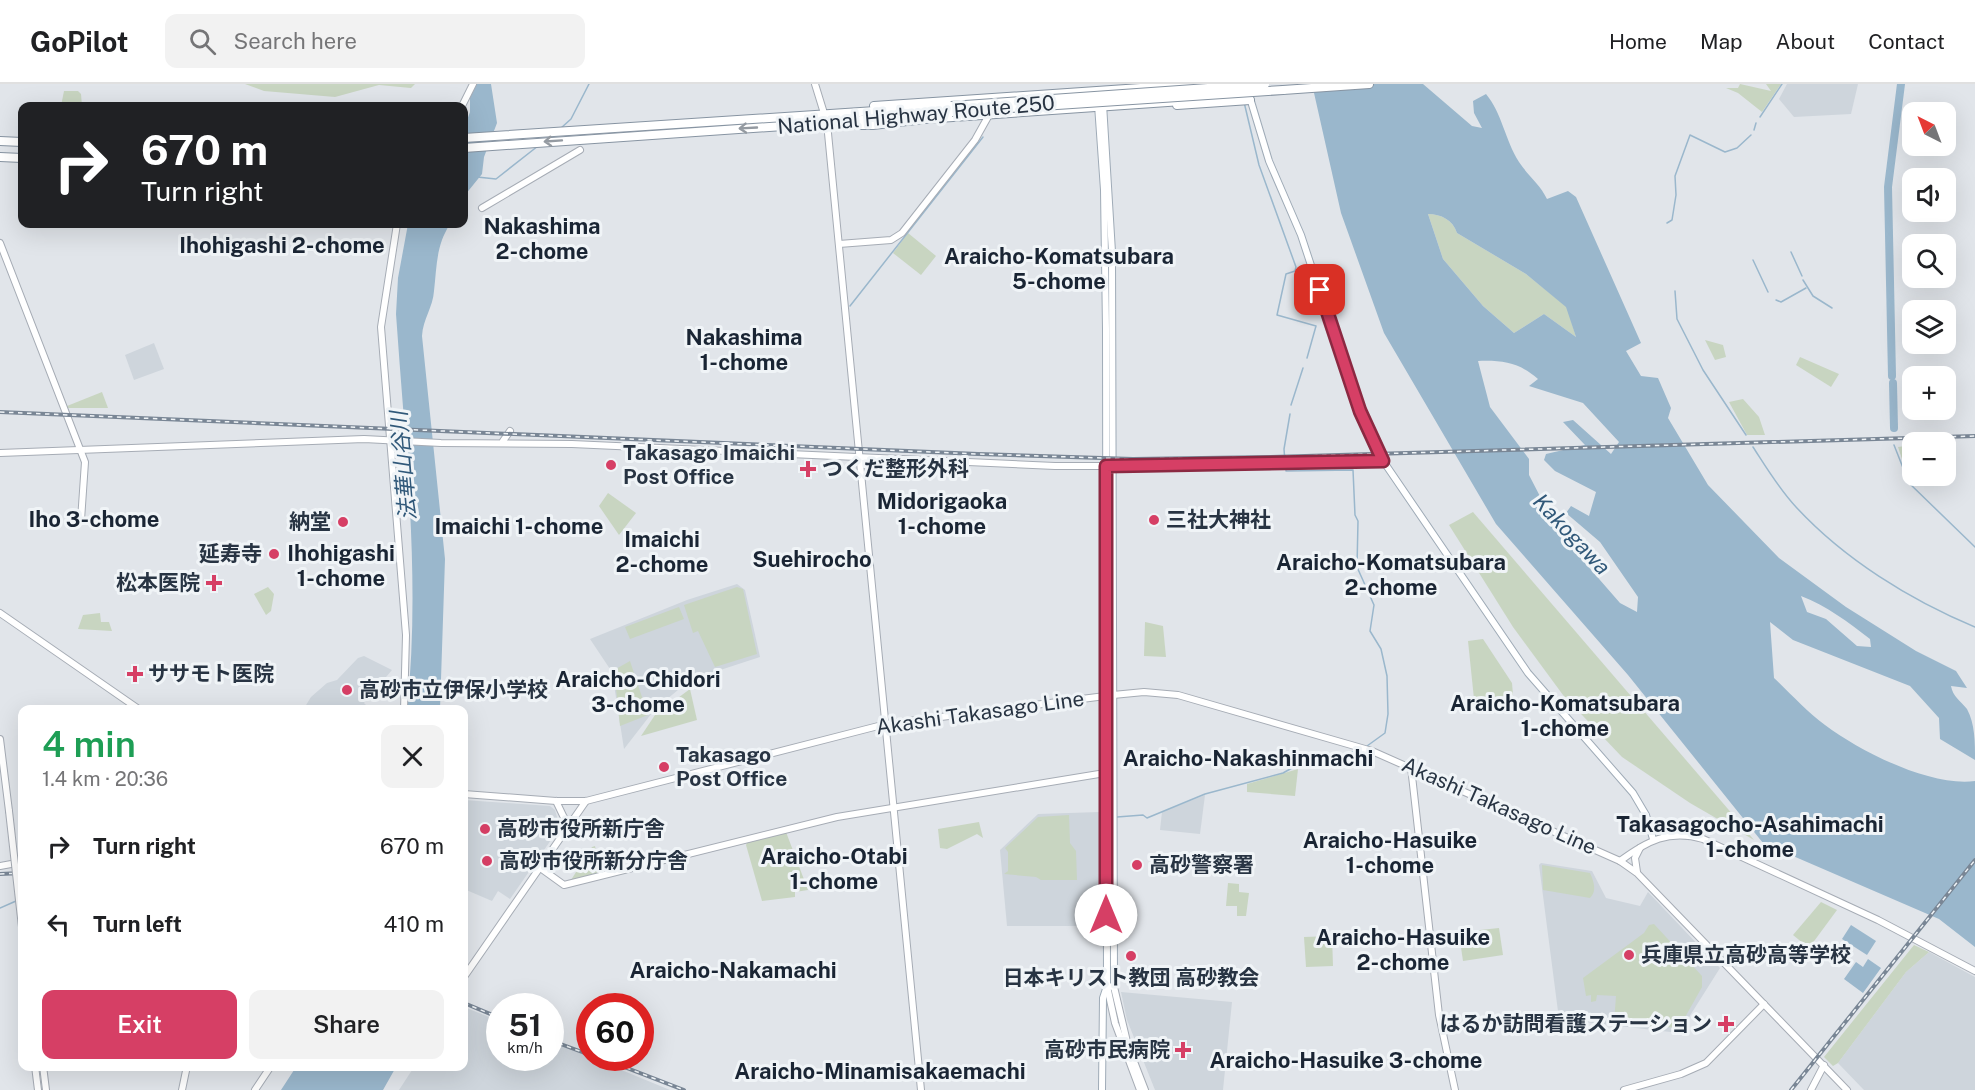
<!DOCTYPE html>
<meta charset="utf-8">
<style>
:root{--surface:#fff;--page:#f2f2f2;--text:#202124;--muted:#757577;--line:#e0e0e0;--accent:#d63f65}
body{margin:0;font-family:"Public Sans","Noto Sans JP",sans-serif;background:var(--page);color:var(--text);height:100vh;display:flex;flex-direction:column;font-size:22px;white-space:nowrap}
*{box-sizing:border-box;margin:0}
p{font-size:20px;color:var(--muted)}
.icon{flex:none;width:33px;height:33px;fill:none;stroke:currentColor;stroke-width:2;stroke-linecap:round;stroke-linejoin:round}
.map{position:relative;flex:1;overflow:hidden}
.panel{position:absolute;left:18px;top:621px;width:450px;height:366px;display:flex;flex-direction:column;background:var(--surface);border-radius:12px;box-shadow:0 6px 24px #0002}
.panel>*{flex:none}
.banner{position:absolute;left:18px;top:18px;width:450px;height:126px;border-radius:12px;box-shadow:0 6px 24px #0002;background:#202124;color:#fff;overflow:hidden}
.needle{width:39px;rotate:318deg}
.buttons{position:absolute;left:1902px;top:18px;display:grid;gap:12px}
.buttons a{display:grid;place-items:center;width:54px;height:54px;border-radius:12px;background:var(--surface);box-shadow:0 6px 24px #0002;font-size:30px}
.speed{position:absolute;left:486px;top:909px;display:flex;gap:12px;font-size:30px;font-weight:700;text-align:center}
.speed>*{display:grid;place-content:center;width:78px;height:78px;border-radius:50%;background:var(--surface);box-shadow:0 6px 24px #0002;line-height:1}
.speed small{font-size:15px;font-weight:400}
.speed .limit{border:9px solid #d22;background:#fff;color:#111}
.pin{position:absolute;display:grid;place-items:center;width:51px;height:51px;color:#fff;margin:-26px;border-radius:12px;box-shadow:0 3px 9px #0006}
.me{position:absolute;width:66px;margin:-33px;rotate:0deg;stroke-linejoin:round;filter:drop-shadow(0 0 4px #0008)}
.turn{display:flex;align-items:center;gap:21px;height:126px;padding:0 24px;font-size:27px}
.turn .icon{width:78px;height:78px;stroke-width:2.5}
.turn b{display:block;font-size:42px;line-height:51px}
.round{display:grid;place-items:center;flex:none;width:63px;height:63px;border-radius:12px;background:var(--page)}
.overview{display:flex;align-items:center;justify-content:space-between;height:102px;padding:0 24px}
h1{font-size:36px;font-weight:600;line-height:45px;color:#1e9e55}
.action{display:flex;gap:12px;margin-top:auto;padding:12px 24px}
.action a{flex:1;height:69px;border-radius:12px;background:var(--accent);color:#fff;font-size:24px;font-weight:600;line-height:69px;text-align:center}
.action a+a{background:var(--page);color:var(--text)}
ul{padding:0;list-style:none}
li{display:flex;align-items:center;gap:18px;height:78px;padding:0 24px}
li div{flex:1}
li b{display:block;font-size:22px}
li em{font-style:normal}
header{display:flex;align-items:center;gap:36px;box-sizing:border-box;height:84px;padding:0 30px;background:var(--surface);border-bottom:2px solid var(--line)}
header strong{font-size:28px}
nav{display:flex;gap:33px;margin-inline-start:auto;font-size:21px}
.search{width:420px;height:54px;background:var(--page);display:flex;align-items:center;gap:15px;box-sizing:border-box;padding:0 21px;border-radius:12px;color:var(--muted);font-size:22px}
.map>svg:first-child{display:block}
</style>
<header>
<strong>GoPilot</strong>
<div class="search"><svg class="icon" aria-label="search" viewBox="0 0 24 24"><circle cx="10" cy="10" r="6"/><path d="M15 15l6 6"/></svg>Search here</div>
<nav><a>Home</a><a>Map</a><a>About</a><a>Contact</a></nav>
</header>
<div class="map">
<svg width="1975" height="1006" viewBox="0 0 1975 1006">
<rect width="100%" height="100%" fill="#e1e5ea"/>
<g fill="#ced5dc">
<polygon points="1787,0 1858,0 1851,30 1794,33 1779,15"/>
<polygon points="154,259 164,285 134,296 125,271"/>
<polygon points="737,500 745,506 760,573 708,590 684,601 655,625 624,665 612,588 590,555 687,516"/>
<polygon points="364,572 392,586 364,619 370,625 303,626 311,613 327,599 337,596 358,574"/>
<polygon points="1205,711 1200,750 1160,746 1162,728"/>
<polygon points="464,716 550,722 555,726 560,743 510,815 498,807 492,817 464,805"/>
<polygon points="1099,728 1100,842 1007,842 1000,766 1038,730"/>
<polygon points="1541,779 1592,787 1606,814 1640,822 1648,808 1720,884 1679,949 1559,935 1539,781"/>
<polygon points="1929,868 1975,893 1975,1006 1864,1006 1838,979 1906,888"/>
<polygon points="1121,908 1232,918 1223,1006 1155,1006 1127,936"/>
<polygon points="464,923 499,937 500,974 550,974 551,957 670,1006 399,1006 414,983 464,982"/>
</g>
<g fill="#c8d5c1">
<polygon points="245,0 415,0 411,4 379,1 335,13 264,7"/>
<polygon points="1740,0 1771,7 1766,0 1781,0 1762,28 1738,9 1726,4 1738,4"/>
<polygon points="64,7 78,7 81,10 82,22 61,22"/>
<path d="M1428 130C1441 130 1453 136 1457 149L1526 190 1567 223 1576 253 1544 230 1514 249 1483 222 1443 175Z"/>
<polygon points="908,149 936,172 921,191 893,169"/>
<polygon points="1705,256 1723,261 1726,273 1715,276"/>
<polygon points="1800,273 1839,290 1831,303 1796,281"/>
<polygon points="102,308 108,324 68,324 67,322"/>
<polygon points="1743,315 1759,333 1765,351 1747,351 1729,318"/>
<polygon points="1912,361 1912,385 1906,387 1898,363"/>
<polygon points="608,409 636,429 619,451 599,422"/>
<polygon points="1473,428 1728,725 1754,756 1690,719 1622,673 1563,611 1513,543 1449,441"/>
<polygon points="268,503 274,510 271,527 266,531 254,510"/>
<polygon points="737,503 743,505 757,570 715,583 698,547 693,549 684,521"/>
<polygon points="679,523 684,535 630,555 625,543"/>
<polygon points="100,529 101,538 109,538 112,547 78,545 83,531"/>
<polygon points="1145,538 1163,542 1166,573 1144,572"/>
<polygon points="1483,555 1512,599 1513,611 1474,615 1468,557"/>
<polygon points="630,577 648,631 620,642 614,586"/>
<polygon points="690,605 697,636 641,652 655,631"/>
<polygon points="1298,685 1295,712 1247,708 1247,700"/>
<polygon points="1069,731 1070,759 1076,767 1077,796 1041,796 1036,793 1004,790 1008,787 1008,768 1005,764 1038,733"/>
<polygon points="979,738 983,754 977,750 947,765 940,764 938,745"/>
<polygon points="786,748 808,806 795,808 795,813 762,817 746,761 747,759"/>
<polygon points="595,762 601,790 571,796 592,763"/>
<path d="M1542 781 1590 789C1594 798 1597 807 1590 814L1543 806Z"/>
<polygon points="1228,799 1239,800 1239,808 1249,809 1246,832 1237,832 1237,822 1226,822"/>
<polygon points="1821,818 1837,826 1809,864 1793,851"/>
<polygon points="1654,840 1702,892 1702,903 1679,944 1614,939 1616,912 1597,911 1596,917 1591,918 1591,911 1586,912 1583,894 1644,849 1649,841"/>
<polygon points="1499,844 1503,871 1463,877 1459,850 1461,848"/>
<polygon points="1332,852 1333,882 1306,883 1304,853"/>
<polygon points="1914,861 1929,868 1906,888 1838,979 1833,982 1824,973"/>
</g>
<g fill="#9ab7cc" fill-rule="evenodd">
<polygon points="470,0 491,0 497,39 484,73 482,90 465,111 464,119 464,44 470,28"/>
<path d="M1312 0H1423L1472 42 1482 44 1474 29 1473 17 1486 10C1502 29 1505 56 1519 78 1528 92 1540 100 1547 115L1568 107 1576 113 1641 259 1626 267 1641 292 1658 294 1671 324 1668 334 1708 401 1779 474 1846 523 1916 567 1956 587 1967 604 1951 602C1953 613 1960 616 1967 625 1975 640 1975 658 1975 676L1940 655 1939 634 1910 602 1793 556 1770 538 1774 594C1791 610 1807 628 1825 641 1861 668 1931 703 1975 697V863L1939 835 1763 759 1628 591 1496 440 1384 249 1341 129ZM1428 130C1441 130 1453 136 1457 149L1526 190 1566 223 1576 253 1544 230 1514 249 1483 222 1443 175ZM1478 277C1503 276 1520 279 1538 295L1529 302 1583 319 1619 358 1611 370 1573 336 1563 338 1585 361 1546 370 1544 376 1555 387 1596 408 1589 432 1571 422 1566 429 1600 458 1638 513 1637 528 1620 519 1559 449 1529 391V375L1490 323ZM1801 512C1827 522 1848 538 1870 555L1871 563 1857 562 1826 535 1807 528Z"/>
<path d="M408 140H450C436 162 437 181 434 207 433 223 423 235 422 252L445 475 440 625 407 626C421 494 405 362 396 230L398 194Z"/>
<polygon points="1851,841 1876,857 1867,871 1842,855"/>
<polygon points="1868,875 1881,884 1863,909 1844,895 1856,878 1863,883"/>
<polygon points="296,983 296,982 396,983 383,1006 281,1006"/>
</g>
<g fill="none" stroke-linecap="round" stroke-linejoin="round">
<g stroke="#9ab7cc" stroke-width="1.5">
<polyline points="1244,18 1259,81 1296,183 1295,187 1286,190 1277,231 1316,242 1307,274"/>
<polyline points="1760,33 1782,0"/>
<polyline points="561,44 571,35 589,0"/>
<polyline points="1754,46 1756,39"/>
<polyline points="477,93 496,95 538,62"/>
<polyline points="1667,139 1672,136 1676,111 1675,92 1690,51 1725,68 1737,64 1751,51"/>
<polyline points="1791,168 1802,192"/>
<polyline points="1753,176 1768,208"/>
<polyline points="1803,196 1813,212 1832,224"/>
<polyline points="1675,207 1677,235 1703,286 1746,351"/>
<polyline points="1776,216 1781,218 1806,204"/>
<polyline points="850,222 983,53"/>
<polyline points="1291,321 1303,284"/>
<polyline points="1894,361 1909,399 1975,463"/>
<path d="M1753 363C1766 383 1779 405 1796 423 1844 475 1910 516 1975 543"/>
<polyline points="1285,378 1284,365 1290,330"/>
<polyline points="1286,382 1286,387 1353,386 1355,431 1358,437 1357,483 1374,521 1370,547 1381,565 1387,592 1388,630 1385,649 1367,662"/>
<polyline points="1117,733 1143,731 1147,734 1205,710 1283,689 1301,679 1313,683 1320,676 1340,674 1359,665"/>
<polyline points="0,824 16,817"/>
</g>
<g stroke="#9ab7cc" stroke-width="8">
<polyline points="1892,292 1888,103 1901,0"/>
<polyline points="1893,299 1894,344"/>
</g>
<g stroke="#a6acb5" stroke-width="8">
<g id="secondary">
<polyline points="815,0 827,39 921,1006"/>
<polyline points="462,22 473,0"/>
<polyline points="482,124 580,66"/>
<polyline points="397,140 381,243 406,551 404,626"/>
<polyline points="0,159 85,378 81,436"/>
<polyline points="839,160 891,156 902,149 975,56 989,31"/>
<polyline points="503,357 510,347"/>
<polyline points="0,369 364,355 441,359 572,360 1055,382 1219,382 1383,377"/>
<polyline points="0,529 140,626"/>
<polyline points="0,655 9,727"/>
<polyline points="1411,683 1439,931 1455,1006"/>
<polyline points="464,710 556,717 586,717 886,640 1113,611 1144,608 1178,611 1372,667 1620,777 1637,789 1847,1006"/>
<polyline points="556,717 568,742"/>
<path d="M1620 777C1647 757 1669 745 1703 755L1878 836 1975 887"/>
<polyline points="0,782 22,778"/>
<polyline points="539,783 564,801 837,733 1105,689"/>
<polyline points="1637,788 1635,774 1640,764"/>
<polyline points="464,893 586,717"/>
<polyline points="1107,902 1115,939 1140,1006"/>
<polyline points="1114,903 1128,962 1145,1006"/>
<polyline points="35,982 38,1006"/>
<polyline points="43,982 46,1006"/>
<polyline points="182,1006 187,982"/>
<polyline points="255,1006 271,982"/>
<polyline points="1624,1006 1681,990 1706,979 1764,920"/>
<polyline points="1811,1006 1824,981"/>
</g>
</g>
<g stroke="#9fabb7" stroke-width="8">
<g id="primary">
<polyline points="1250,14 1269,77 1301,151 1351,303 1375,365 1528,589 1633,709 1646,731 1653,755"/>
<polyline points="1103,20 1112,168 1114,903 1107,902"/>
<polyline points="1098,21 1104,106 1106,245 1107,902 1103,914 1102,1006"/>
</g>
</g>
<g stroke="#8794a2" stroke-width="10">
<g id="highway">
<polyline points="1283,6 1369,0"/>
<polyline points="1177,21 1250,16"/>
<polyline points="874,22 1200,0"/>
<polyline points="835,41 873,41 924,35 1182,17"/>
<polyline points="464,54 951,22"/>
<polyline points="0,57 22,58"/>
<polyline points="464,64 827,39 952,28"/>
<polyline points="0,73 22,74"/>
</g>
</g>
<use href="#secondary" stroke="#fff" stroke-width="6"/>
<use href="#primary" stroke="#fff" stroke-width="6"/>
<use href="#highway" stroke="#fff" stroke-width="8"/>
<g stroke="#798695" stroke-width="4">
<g id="rail">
<polyline points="0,328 978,370 1133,375 1271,373 1975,352"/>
<polyline points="0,790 22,789"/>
<polyline points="464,919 500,934"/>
<polyline points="550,956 590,971"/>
<polyline points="601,974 684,1006"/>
<polyline points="1791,1006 1975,776"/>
</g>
</g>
<use href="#rail" stroke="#f0f4f7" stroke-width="1.5" stroke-dasharray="4.5" stroke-linecap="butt"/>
<g stroke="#a6acb5" stroke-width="8" stroke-linecap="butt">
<polyline id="secondary-bridge" points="9,727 22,843"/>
</g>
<g stroke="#8794a2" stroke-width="10" stroke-linecap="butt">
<g id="highway-bridge">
<polyline points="951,22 1265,0"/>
<polyline points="952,28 1283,6"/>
</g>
</g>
<use href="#secondary-bridge" stroke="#fff" stroke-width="6"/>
<use href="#highway-bridge" stroke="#fff" stroke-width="8"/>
</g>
<defs><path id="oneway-shaft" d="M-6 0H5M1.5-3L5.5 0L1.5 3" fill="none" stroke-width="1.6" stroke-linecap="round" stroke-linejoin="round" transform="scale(1.5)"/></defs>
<g stroke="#949aa1">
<use href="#oneway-shaft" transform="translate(748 44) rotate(177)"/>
<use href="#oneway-shaft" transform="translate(553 57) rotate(176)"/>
</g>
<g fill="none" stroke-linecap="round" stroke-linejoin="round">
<g stroke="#8b2942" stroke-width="15">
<polyline id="route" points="1106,831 1106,382 1383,377 1360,327 1320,206"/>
</g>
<use href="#route" stroke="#d63f65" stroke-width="10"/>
</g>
<g fill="#d63f65" stroke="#f0f4f7" stroke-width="2">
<circle cx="611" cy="381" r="6"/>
<path d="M805 376h6v6h6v6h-6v6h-6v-6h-6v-6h6z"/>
<circle cx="1154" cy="436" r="6"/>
<circle cx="343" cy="438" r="6"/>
<circle cx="274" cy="470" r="6"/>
<path d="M211 490h6v6h6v6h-6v6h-6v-6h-6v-6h6z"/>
<path d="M132 581h6v6h6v6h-6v6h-6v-6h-6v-6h6z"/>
<circle cx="347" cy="606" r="6"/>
<circle cx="664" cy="683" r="6"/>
<circle cx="485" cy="745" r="6"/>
<circle cx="487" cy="777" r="6"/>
<circle cx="1137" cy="781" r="6"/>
<circle cx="1629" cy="871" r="6"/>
<circle cx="1131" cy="872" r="6"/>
<path d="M1723 931h6v6h6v6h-6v6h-6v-6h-6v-6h6z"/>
<path d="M1180 957h6v6h6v6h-6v6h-6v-6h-6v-6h6z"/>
</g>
<g text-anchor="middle" stroke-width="6" stroke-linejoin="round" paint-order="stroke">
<g font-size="21" fill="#283443" stroke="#f0f4f7">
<text transform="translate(916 31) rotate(-5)" y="7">National Highway Route 250</text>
<text transform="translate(980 629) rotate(-8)" y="7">Akashi Takasago Line</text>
<text transform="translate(1499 722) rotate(24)" y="7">Akashi Takasago Line</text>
</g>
<g font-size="21" font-weight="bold" fill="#283443" stroke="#f0f4f7" text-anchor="start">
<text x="623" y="376">Takasago Imaichi<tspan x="623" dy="24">Post Office</tspan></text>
<text x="822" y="392">つくだ整形外科</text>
<text x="1166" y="443">三社大神社</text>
<text x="331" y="445" text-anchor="end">納堂</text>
<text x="262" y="477" text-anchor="end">延寿寺</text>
<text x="200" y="506" text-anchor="end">松本医院</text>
<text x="148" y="597">ササモト医院</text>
<text x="359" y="613">高砂市立伊保小学校</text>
<text x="676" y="678">Takasago<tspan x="676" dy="24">Post Office</tspan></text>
<text x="497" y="752">高砂市役所新庁舎</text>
<text x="499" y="784">高砂市役所新分庁舎</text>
<text x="1149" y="788">高砂警察署</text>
<text x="1641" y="878">兵庫県立高砂高等学校</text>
<text x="1131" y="901" text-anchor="middle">日本キリスト教団 高砂教会</text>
<text x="1712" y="947" text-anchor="end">はるか訪問看護ステーション</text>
<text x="1170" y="973" text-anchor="end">高砂市民病院</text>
</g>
<g font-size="22" font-weight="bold" fill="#1a2534" stroke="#f0f4f7">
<text x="542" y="150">Nakashima<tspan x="542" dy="25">2-chome</tspan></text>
<text x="282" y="169">Ihohigashi 2-chome</text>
<text x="1059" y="180">Araicho-Komatsubara<tspan x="1059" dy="25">5-chome</tspan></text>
<text x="744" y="261">Nakashima<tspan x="744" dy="25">1-chome</tspan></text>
<text x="942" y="425">Midorigaoka<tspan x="942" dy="25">1-chome</tspan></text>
<text x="94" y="443">Iho 3-chome</text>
<text x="519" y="450">Imaichi 1-chome</text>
<text x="662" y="463">Imaichi<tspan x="662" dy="25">2-chome</tspan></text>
<text x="341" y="477">Ihohigashi<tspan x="341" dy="25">1-chome</tspan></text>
<text x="812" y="483">Suehirocho</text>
<text x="1391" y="486">Araicho-Komatsubara<tspan x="1391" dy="25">2-chome</tspan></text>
<text x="638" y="603">Araicho-Chidori<tspan x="638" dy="25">3-chome</tspan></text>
<text x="1565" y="627">Araicho-Komatsubara<tspan x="1565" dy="25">1-chome</tspan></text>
<text x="1248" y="682">Araicho-Nakashinmachi</text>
<text x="1750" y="748">Takasagocho-Asahimachi<tspan x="1750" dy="25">1-chome</tspan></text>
<text x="1390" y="764">Araicho-Hasuike<tspan x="1390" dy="25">1-chome</tspan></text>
<text x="834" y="780">Araicho-Otabi<tspan x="834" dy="25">1-chome</tspan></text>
<text x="1403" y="861">Araicho-Hasuike<tspan x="1403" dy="25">2-chome</tspan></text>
<text x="733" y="894">Araicho-Nakamachi</text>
<text x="1346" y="984">Araicho-Hasuike 3-chome</text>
<text x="880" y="995">Araicho-Minamisakaemachi</text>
</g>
<g font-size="22" font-style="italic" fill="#305879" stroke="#f0f4f7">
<text transform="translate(403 382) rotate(-95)" y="8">法華山谷川</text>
<text transform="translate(1572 450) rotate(47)" y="8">Kakogawa</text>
</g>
</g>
</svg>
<div class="buttons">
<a><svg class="needle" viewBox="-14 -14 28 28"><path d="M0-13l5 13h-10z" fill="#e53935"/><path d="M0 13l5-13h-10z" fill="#757577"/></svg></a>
<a><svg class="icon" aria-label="sound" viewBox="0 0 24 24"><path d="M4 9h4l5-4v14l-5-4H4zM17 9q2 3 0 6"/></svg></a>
<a><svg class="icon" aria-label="search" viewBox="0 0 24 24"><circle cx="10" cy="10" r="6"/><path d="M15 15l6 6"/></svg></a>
<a><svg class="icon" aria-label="layers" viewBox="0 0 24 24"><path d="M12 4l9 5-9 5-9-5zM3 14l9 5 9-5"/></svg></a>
<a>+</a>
<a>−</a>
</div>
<div class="speed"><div>51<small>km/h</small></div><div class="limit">60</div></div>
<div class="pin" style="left:1320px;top:206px;background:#d93025"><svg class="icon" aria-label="arrive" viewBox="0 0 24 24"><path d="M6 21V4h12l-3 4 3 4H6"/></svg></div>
<svg class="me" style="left:1106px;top:831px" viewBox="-20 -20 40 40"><circle r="19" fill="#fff"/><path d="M0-13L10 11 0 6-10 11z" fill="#d63f65"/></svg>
<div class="banner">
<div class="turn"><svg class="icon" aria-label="right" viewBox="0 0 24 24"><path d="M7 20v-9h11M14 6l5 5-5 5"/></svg><div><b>670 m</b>Turn right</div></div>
</div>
<section class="panel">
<div class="overview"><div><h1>4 min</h1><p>1.4 km · 20:36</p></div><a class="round"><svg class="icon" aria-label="close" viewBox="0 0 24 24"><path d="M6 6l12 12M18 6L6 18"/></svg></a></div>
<ul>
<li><svg class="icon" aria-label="right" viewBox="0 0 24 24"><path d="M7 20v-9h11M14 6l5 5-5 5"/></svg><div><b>Turn right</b></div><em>670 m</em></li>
<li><svg class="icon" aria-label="left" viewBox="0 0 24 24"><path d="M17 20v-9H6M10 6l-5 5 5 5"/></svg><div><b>Turn left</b></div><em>410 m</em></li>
</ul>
<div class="action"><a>Exit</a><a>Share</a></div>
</section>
</div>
